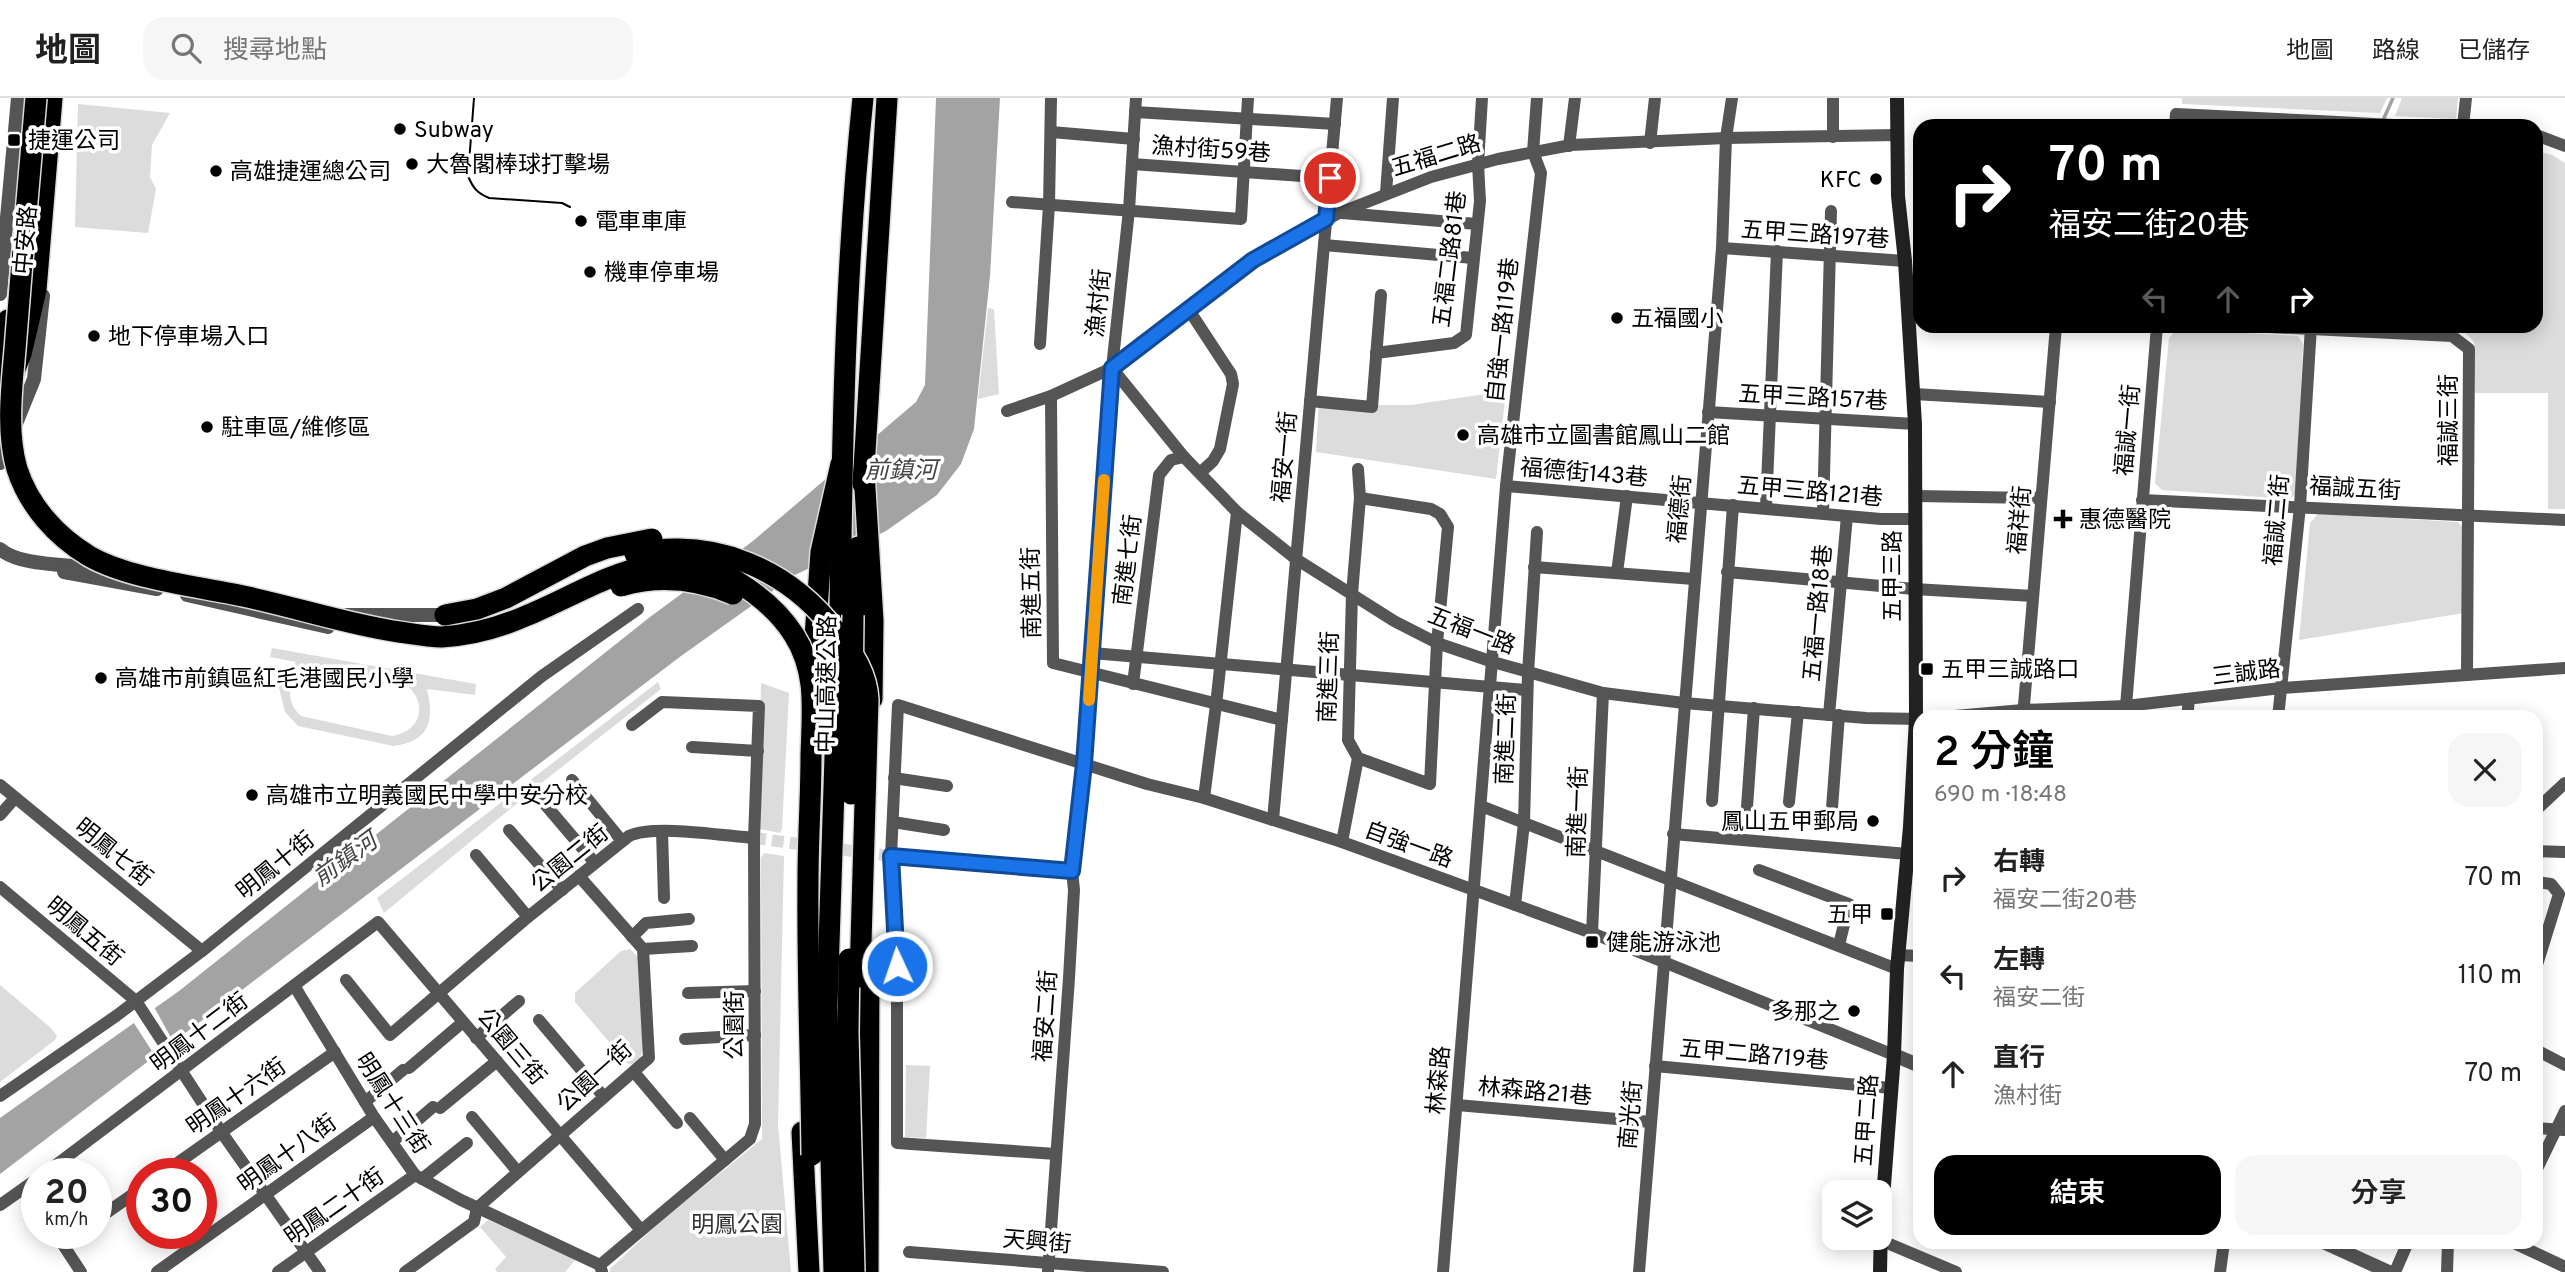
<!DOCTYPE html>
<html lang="zh-TW">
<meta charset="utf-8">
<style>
:root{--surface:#fff;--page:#f6f6f6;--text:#222;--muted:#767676;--line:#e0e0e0;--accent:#000}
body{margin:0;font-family:Overpass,"Noto Sans TC",sans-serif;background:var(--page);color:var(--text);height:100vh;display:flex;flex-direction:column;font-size:26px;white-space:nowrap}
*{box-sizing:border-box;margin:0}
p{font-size:23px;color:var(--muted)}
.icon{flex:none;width:38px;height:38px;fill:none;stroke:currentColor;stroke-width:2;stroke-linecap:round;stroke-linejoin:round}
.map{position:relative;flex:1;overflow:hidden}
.panel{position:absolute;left:1913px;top:612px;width:630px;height:539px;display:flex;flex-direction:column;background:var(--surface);border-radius:21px;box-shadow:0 4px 18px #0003}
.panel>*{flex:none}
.top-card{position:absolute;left:1913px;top:21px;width:630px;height:214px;border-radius:21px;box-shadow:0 4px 18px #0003;background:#000;color:#fff;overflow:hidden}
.controls{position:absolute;left:1822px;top:1082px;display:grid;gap:14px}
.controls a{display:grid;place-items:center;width:70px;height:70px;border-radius:14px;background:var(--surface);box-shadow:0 4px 18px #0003;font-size:35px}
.speed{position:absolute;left:21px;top:1060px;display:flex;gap:14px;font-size:35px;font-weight:700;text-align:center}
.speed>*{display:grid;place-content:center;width:91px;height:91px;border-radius:50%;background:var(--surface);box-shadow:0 4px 18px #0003;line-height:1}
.speed small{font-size:18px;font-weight:400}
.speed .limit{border:10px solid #d22;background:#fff;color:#111}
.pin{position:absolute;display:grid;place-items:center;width:60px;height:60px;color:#fff;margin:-30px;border:4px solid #fff;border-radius:50%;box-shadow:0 2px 7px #0007}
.me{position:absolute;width:77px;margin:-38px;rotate:357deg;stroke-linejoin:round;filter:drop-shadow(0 0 5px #0008)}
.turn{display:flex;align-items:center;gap:24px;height:147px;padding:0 21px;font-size:32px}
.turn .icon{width:91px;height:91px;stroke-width:2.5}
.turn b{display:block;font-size:49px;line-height:60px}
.lanes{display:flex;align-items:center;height:66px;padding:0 21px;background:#0003;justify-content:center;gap:35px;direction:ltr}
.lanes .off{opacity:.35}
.round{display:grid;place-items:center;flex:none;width:74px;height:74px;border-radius:21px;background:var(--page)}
.head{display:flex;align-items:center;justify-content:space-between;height:119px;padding:0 21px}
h1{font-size:42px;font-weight:600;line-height:52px;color:var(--accent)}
.button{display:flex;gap:14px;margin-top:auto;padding:14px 21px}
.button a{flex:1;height:80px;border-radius:21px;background:var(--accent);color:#fff;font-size:28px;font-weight:600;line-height:80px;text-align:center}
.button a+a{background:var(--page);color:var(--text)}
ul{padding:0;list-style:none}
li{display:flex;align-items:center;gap:21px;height:98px;padding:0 21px}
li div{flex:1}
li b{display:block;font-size:26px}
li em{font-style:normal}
header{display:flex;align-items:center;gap:42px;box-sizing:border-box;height:98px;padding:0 35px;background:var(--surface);border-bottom:2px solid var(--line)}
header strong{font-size:33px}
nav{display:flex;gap:38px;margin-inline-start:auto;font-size:24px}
.search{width:490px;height:63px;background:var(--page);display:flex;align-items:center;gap:18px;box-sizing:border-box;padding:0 24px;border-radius:21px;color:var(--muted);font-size:26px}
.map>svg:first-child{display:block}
</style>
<header>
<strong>地圖</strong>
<div class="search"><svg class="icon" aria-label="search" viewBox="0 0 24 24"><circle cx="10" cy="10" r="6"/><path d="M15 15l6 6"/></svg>搜尋地點</div>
<nav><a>地圖</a><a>路線</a><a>已儲存</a></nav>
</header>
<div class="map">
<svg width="2565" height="1174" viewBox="0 0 2565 1174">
<rect width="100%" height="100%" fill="#fff"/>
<g fill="#dcdcdc" fill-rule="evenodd">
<polygon points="2182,0 2387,0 2380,15 2182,6"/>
<polygon points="2402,0 2458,0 2456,21 2395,18"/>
<polygon points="78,6 170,15 152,47 150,79 156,91 148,135 75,129"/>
<polygon points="2536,53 2552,57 2565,65 2565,411 2548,411 2548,295 2475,295 2474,244 2460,229 2423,228 2536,228"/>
<polygon points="988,210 994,211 999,296 978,301"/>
<polygon points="2177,231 2298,238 2303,246 2296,396 2289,401 2162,392 2155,385 2169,240"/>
<polygon points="1506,293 1496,381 1316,354 1319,299 1375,307 1411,307"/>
<polygon points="2318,416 2458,424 2464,431 2464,515 2299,542 2310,425"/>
<path d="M272 550 476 586 475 597 427 591C434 621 431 643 394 648L298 628 285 614 279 590 281 582 296 564 270 559ZM316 567 403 584C429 603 423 633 392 638L301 618C280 599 292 574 316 567Z"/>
<polygon points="658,584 661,591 544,683 384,815 377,800"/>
<polygon points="761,585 789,595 782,731 780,735 759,731 758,726"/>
<polygon points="764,755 784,758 778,1026 791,1174 610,1174 610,1171 661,1123 762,1041 761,760"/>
<polygon points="630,851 639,860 643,951 640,961 633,967 627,965 575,904 575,895 621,853"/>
<polygon points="0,887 51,930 57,938 55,942 0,984"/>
<polygon points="906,967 930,968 926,1040 905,1039"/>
<polygon points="488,1122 567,1156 575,1162 565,1174 497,1174 495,1171 506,1159 480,1129"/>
</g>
<polygon fill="#a3a3a3" points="936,0 1000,0 990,178 974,331 961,366 937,397 886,433 795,477 681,558 0,1076 0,1020 179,893 650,519 753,443 916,304 925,287"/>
<polygon fill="#fff" points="153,907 175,947 157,961 132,922"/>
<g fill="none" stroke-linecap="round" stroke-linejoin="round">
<polyline stroke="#a3a3a3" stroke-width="3.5" points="2384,20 2393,0"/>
<polyline stroke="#d9d9d9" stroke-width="12" stroke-dasharray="12 6" stroke-linecap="butt" points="754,740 891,758"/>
<g stroke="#dbdbdb" stroke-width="24">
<g id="motorway">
<polyline points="0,272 8,222"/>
<polyline points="0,309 21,256 36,192 52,0"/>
<polyline points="864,374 873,523 872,601"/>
<polyline points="863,386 887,0"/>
<path d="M840 514C842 343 845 171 863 0"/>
<polyline points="853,517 858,449"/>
<polyline points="812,582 821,454 841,366"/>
<polyline points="802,1034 809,1174"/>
<polyline points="868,1173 869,857"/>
</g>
</g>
<g stroke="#555" stroke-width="12">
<polyline points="1135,14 1335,26"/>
<polyline points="2318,23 2412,28"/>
<polyline points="2175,28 2176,16 2318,23 2318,28"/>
<polyline points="2463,28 2466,0"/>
<polyline points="1051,34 1134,41"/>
<polyline points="2536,37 2565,48"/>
<polyline points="1833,39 1833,0"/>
<polyline points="1650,45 1655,0"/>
<polyline points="1569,48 1575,0"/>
<polyline points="1132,66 1330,80"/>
<polyline points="1386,95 1393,0"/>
<polyline points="1012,104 1241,121 1248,0"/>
<polyline points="1342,115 1477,126"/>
<polyline points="1324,147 1473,160"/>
<polyline points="1722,150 1905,163"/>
<polyline points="1189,212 1231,276 1233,286 1220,351 1213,363 1200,375"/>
<polyline points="2248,228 2452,238 2469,251 2467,577"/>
<polyline points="1040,246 1049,107 1051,0"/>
<polyline points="1376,255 1454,245 1466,237 1480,103 1478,66 1482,0"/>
<polyline points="1112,270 1184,359 1237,414 1296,461 1394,523 1437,545 1493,564 1603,595 1684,605 1866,620 1920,621"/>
<polyline points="1914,296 2050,304"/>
<polyline points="1051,298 1053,565 1282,622"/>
<polyline points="1310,303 1372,309 1381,197"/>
<polyline points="1007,313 1051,298 1112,270 1253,162 1339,115 1431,79 1498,61 1571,47 1726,40 1896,37"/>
<polyline points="1708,314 1915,326"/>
<polyline points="1358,371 1360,400 1352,496 1348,642 1358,660 1430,686 1437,545 1448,429 1440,416 1431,411 1360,400"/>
<polyline points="1506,388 1881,421 1915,421"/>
<polyline points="1915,398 2041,400"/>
<polyline points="2142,402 2565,422"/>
<polyline points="1766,409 1777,153"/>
<polyline points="1823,415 1831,113"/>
<polyline points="1534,469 1694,481"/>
<polyline points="1727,474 1914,491 2033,498"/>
<polyline points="1617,475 1627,398"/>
<polyline points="1092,555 1527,592"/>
<polyline points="1133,586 1159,377 1171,362 1184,359"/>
<polyline points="2126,608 2157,228"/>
<polyline points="1829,617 1847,418"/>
<polyline points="2023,619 2056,228"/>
<polyline points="1932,620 2023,612 2126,608 2281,590 2565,570"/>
<polyline points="2187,620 2189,601"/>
<polyline points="2278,620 2300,408 2311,228"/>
<polyline points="692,649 758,653"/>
<polyline points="894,680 947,688"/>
<polyline points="572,682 622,743"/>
<polyline points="0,687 202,853"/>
<polyline points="1204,700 1216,607 1237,414"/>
<polyline points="1712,703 1733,407"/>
<polyline points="543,704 595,765"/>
<polyline points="1789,704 1798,614"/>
<polyline points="1481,708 1897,871"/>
<polyline points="1747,709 1754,610"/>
<polyline points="1832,710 1839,617"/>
<polyline points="2536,712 2565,685"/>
<polyline points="0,717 15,700"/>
<polyline points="1273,722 1337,0"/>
<polyline points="893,724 944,732"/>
<polyline points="509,732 562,792"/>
<polyline points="662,733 664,800"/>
<polyline points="1673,736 1908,756"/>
<polyline points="1342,744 1358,660"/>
<polyline points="2536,753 2565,754"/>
<polyline points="476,757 528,819"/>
<polyline points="891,758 1072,773"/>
<polyline points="1759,772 1849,806 1839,847"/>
<polyline points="2536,784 2551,786 2559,796 2536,870"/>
<polyline points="0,789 136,903 222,1035 320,1174"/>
<polyline points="1515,807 1524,725 1528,575 1537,434"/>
<polyline points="1592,835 1603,595"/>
<polyline points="632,839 646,825 689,821"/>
<polyline points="643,851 692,848"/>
<polyline points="1898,857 1920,858"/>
<path d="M346 882 390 937 528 819 629 738C654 726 725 738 754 740"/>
<polyline points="295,889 374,1019 415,1077 461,1102 600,1167"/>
<polyline points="688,895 755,893"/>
<polyline points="539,922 604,999"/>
<polyline points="476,940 519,903"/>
<polyline points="685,941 755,937"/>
<polyline points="2536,952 2565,967"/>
<polyline points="1655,968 1891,990"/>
<polyline points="409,970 463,924"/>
<polyline points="634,974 677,1025"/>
<polyline points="0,998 116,918 202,853 542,578 638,511"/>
<polyline points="365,1004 403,972"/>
<polyline points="1457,1007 1651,1024"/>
<polyline points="440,1010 497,963"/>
<polyline points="472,1019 518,1074"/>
<polyline points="690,1020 725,1062"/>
<polyline points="2536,1030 2563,1032"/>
<polyline points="392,1044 433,1009"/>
<polyline points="1056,1056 897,1045 897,868 891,758 898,607 1147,686 1204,700 1342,744 1592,835 1894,957"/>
<polyline points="2536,1073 2565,1013"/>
<polyline points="44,1076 378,824 641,1132"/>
<polyline points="162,1076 335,954"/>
<polyline points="422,1081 467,1045"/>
<polyline points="26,1089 37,1105"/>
<polyline points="0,1107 37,1081"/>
<polyline points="96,1122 142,1090"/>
<polyline points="56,1136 81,1174"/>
<polyline points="1880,1142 1956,1174"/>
<polyline points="2512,1144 2565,1169"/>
<polyline points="62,1145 76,1136"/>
<polyline points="909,1154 1163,1174"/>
<polyline points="157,1174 374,1019"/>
<polyline points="278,1174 415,1077"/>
<polyline points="405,1174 474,1124 477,1110 649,960 643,851 579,778"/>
<polyline points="602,1174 600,1167 750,1041 755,1026 754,740 759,608 662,604 632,627"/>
<polyline points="1048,1174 1069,880 1074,792 1072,773 1084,666 1112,270 1129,112 1136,0"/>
<polyline points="1443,1174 1506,388 1541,75 1533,54 1537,0"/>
<polyline points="1639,1174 1722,150 1726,40 1732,0"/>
<polyline points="2220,1174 2224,1144"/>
<polyline points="2395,1174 2408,1144"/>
<polyline points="2447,1174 2448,1144"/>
</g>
<g stroke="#555" stroke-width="14">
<polyline points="0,196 18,0"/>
<polyline points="0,365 34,281 43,198"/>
<path d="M0 451C22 470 74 465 103 472"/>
<polyline points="64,474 157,491"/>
<polyline points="187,497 328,529"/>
<polyline points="347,517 445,517"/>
<polyline points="1894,957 1920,968"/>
<polyline points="2323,1144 2389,1174"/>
</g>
<polyline stroke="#222" stroke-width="14" points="1880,1174 1881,1126 1894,957 1897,871 1910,729 1916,621 1915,326 1905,163 1898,98 1897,0"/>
<use href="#motorway" stroke="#000" stroke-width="21"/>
<path stroke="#000" stroke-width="2" d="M474 0 468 78C473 90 477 95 489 100L562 105 570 109"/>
<g stroke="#dbdbdb" stroke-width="24" stroke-linecap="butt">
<g id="motorway-bridge">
<path d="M36 0C29 80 22 159 16 239 13 281 5 330 17 371 29 408 56 438 89 458 129 481 197 488 243 498 295 509 346 526 399 534 413 536 428 539 442 539 472 537 501 529 528 517 596 489 661 438 736 483 759 497 780 515 794 537 818 575 812 615 811 658 811 699 808 740 808 782 807 873 811 965 812 1057"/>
<path d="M635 456C714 438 790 472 837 535 853 555 867 576 868 602L860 879"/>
<path d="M621 488C658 477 697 481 733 496"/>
<polyline points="445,517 477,511 506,500 585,458 607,450 652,441"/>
<polyline points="851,696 853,517"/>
<polyline points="849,861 848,935 854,1174"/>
<polyline points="834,1174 827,908 839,534"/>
</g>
</g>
<use href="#motorway-bridge" stroke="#000" stroke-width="21"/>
</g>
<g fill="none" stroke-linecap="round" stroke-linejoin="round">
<g stroke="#114b97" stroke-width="18">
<polyline id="route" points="897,868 891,758 1072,773 1084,666 1112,270 1253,162 1326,121 1330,80"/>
</g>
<use href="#route" stroke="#1a73e8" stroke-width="12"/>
<polyline stroke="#f59e0b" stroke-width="12" points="1089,602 1104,382"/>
</g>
<g fill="#000" stroke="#fff" stroke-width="2.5">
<circle cx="400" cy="31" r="7"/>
<rect x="7" y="35" width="14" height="14" rx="3.5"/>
<circle cx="412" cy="66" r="7"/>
<circle cx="216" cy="73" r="7"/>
<circle cx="1876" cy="81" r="7"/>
<circle cx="581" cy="123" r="7"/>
<circle cx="590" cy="174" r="7"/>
<circle cx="1617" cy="220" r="7"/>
<circle cx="94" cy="238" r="7"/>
<circle cx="207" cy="329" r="7"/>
<circle cx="1463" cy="337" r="7"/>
<path d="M2059.5 410.5h7v7h7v7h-7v7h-7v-7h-7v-7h7z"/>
<rect x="1920" y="564" width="14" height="14" rx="3.5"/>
<circle cx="101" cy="580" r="7"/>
<circle cx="252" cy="697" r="7"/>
<circle cx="1873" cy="723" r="7"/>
<rect x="1880" y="809" width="14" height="14" rx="3.5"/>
<rect x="1585" y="837" width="14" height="14" rx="3.5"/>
<circle cx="1854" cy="913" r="7"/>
</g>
<g text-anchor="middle" stroke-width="7" stroke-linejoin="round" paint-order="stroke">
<g font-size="23" fill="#000" stroke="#fff" text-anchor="start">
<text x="414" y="39">Subway</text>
<text x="28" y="50">捷運公司</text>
<text x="426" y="74">大魯閣棒球打擊場</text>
<text x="230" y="81">高雄捷運總公司</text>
<text x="1862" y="89" text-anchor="end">KFC</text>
<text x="595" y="131">電車車庫</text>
<text x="604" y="182">機車停車場</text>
<text x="1631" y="228">五福國小</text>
<text x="108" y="246">地下停車場入口</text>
<text x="221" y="337">駐車區/維修區</text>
<text x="1477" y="345">高雄市立圖書館鳳山二館</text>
<text x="2079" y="429">惠德醫院</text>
<text x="1941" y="579">五甲三誠路口</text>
<text x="115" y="588">高雄市前鎮區紅毛港國民小學</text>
<text x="266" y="705">高雄市立明義國民中學中安分校</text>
<text x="1859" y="731" text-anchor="end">鳳山五甲郵局</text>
<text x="1873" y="824" text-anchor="end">五甲</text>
<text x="1606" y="852">健能游泳池</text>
<text x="1840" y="921" text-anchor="end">多那之</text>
</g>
<g font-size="23" fill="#000" stroke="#fff">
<text transform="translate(1211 51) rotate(4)" y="8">漁村街59巷</text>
<text transform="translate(1436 57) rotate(-17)" y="8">五福二路</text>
<text transform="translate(1815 136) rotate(4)" y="8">五甲三路197巷</text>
<text transform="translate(25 142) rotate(-85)" y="8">中安路</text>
<text transform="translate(1449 161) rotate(-83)" y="8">五福二路81巷</text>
<text transform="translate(1098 205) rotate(-84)" y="8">漁村街</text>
<text transform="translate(1502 232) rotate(-84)" y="8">自強一路119巷</text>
<text transform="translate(1813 299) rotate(3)" y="8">五甲三路157巷</text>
<text transform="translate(2448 322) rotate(-90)" y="8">福誠三街</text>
<text transform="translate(2127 332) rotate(-85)" y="8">福誠一街</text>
<text transform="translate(1284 359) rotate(-85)" y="8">福安一街</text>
<text transform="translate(1584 374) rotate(5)" y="8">福德街143巷</text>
<text transform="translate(2355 390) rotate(3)" y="8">福誠五街</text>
<text transform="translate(1810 393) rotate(5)" y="8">五甲三路121巷</text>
<text transform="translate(1679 411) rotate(-85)" y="8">福德街</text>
<text transform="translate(2019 422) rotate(-85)" y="8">福祥街</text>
<text transform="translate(2276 422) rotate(-85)" y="8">福誠二街</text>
<text transform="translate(1127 462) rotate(-83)" y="8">南進七街</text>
<text transform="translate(1892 478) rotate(-90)" y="8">五甲三路</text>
<text transform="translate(1031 495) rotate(-91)" y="8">南進五街</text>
<text transform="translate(1817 515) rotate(-85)" y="8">五福一路18巷</text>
<text transform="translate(1472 532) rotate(21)" y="8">五福一路</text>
<text transform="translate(2246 574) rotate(-7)" y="8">三誠路</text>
<text transform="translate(1328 579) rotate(-88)" y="8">南進三街</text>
<text transform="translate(826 586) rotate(-89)" y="8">中山高速公路</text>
<text transform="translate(1505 641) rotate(-88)" y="8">南進二街</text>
<text transform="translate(1577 714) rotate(-88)" y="8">南進一街</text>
<text transform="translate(1409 746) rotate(20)" y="8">自強一路</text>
<text transform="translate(114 754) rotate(39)" y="8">明鳳七街</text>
<text transform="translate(569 760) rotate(-39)" y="8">公園二街</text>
<text transform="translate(275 767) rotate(-39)" y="8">明鳳十街</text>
<text transform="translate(85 833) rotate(40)" y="8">明鳳五街</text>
<text transform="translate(1045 918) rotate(-86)" y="8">福安二街</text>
<text transform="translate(734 927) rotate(-90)" y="8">公園街</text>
<text transform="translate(199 934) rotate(-37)" y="8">明鳳十二街</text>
<text transform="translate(512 948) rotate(50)" y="8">公園三街</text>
<text transform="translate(1754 956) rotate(5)" y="8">五甲二路719巷</text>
<text transform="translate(594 978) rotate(-42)" y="8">公園一街</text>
<text transform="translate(1438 982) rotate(-85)" y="8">林森路</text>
<text transform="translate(1535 993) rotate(5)" y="8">林森路21巷</text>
<text transform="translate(236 998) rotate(-35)" y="8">明鳳十六街</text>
<text transform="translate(393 1005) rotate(57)" y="8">明鳳十三街</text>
<text transform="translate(1630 1017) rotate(-85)" y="8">南光街</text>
<text transform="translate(1866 1022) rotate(-86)" y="8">五甲二路</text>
<text transform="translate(287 1055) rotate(-36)" y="8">明鳳十八街</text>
<text transform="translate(334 1108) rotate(-35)" y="8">明鳳二十街</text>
<text transform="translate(1037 1143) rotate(5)" y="8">天興街</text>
</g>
<g font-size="23" fill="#333" stroke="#fff">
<text x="737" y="1134">明鳳公園</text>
</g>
<g font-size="24" font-style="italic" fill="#444" stroke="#fff">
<text x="901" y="380">前鎮河</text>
<text transform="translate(345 761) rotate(-36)" y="8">前鎮河</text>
</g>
</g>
</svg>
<div class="controls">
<a><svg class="icon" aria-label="layers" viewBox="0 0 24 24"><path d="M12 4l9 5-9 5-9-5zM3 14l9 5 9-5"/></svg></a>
</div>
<div class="speed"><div>20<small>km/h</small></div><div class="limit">30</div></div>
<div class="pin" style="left:1330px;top:80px;background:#d93025"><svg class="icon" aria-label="arrive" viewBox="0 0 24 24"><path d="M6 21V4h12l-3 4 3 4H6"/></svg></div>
<svg class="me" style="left:897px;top:868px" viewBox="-20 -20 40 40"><circle r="17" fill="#1a73e8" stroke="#fff" stroke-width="3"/><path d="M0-11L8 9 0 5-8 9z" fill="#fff"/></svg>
<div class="top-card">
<div class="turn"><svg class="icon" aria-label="right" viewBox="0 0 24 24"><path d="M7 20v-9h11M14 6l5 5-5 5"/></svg><div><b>70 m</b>福安二街20巷</div></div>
<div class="lanes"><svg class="icon off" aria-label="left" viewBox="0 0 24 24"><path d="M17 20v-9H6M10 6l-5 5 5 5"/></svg><svg class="icon off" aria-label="ahead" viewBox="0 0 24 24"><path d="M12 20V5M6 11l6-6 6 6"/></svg><svg class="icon" aria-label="right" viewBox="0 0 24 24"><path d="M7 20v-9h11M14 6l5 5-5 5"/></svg></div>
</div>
<section class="panel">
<div class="head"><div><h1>2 分鐘</h1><p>690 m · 18:48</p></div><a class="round"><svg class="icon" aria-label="close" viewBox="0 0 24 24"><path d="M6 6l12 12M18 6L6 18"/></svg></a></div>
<ul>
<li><svg class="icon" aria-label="right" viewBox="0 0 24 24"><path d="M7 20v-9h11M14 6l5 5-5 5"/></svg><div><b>右轉</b><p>福安二街20巷</p></div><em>70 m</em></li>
<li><svg class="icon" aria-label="left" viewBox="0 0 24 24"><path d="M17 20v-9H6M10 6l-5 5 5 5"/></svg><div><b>左轉</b><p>福安二街</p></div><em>110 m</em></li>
<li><svg class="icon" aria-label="ahead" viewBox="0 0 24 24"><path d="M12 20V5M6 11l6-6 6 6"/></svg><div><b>直行</b><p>漁村街</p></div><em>70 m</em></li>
</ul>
<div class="button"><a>結束</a><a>分享</a></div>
</section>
</div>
